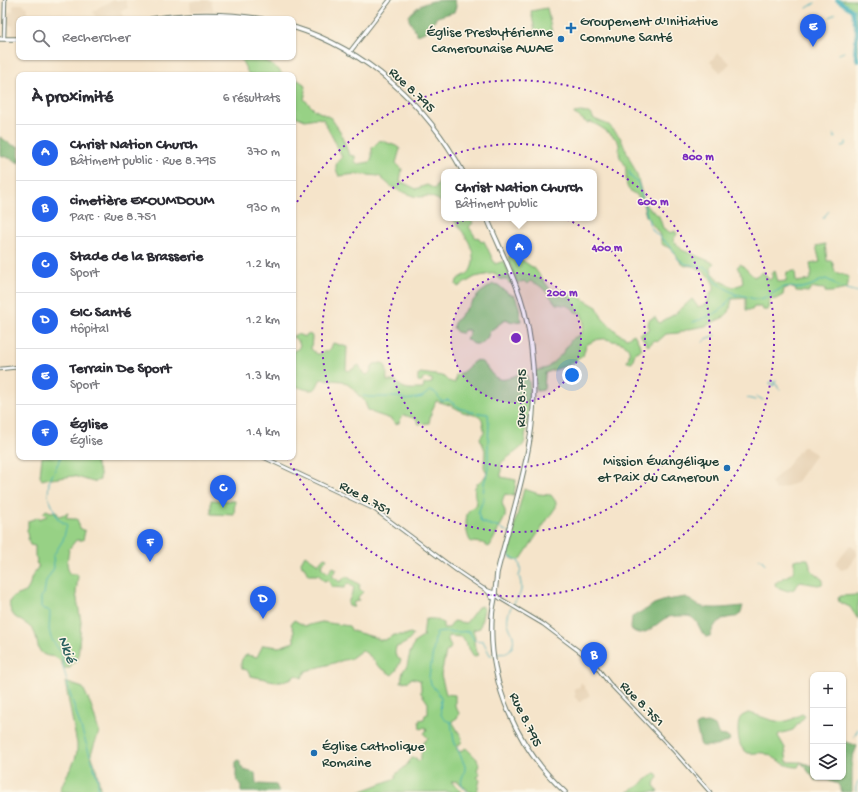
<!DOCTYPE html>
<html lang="fr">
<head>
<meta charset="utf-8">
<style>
	:root { --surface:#fff; --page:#f2f2f3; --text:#2b2b33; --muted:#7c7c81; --line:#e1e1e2; --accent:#2563eb }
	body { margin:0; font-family:"Gochi Hand",sans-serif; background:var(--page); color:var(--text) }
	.controls { position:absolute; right:12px; bottom:12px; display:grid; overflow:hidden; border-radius:8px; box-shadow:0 1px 3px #0004 }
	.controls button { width:36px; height:36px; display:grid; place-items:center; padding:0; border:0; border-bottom:1px solid var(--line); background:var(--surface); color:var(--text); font:20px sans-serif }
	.you { position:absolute; left:572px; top:375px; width:14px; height:14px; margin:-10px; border:3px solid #fff; border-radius:50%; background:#1a73e8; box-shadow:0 0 0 6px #1a73e833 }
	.badge { display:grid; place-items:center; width:26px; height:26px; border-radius:50%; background:var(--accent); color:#fff; font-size:13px; font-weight:700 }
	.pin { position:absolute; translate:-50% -33px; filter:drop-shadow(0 1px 2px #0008) }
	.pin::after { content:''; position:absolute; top:21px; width:14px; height:12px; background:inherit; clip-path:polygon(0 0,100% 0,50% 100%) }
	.popup { position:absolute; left:441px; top:169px; width:156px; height:52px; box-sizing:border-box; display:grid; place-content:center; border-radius:8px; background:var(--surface); filter:drop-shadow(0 1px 3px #0005); font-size:13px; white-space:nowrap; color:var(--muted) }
	.popup b { font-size:15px; color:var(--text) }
	.popup::after { content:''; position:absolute; left:50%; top:100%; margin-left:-8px; border:8px solid transparent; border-top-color:var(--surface) }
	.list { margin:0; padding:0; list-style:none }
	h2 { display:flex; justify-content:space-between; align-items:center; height:52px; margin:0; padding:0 16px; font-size:17px }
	h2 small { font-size:13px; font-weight:400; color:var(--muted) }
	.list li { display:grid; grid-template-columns:26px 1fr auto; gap:12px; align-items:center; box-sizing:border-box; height:56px; padding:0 16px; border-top:1px solid var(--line) }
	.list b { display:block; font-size:15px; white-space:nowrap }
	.list p { margin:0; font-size:13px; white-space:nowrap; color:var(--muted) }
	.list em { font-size:13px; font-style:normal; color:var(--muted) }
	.icon { flex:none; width:22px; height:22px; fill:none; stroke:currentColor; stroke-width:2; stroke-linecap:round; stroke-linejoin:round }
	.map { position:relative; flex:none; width:858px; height:792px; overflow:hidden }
	.search { position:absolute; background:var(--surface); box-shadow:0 1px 3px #0004; left:16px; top:16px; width:280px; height:44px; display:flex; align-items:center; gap:10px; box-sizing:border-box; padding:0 14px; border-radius:8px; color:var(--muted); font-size:15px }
	.panel { position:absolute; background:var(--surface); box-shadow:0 1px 3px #0004; left:16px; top:72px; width:280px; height:388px; border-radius:8px }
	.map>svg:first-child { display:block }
	.built { fill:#e8d4b7 }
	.green { fill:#97d185; stroke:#5b875c }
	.forest { fill:#79b372; stroke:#4c7853 }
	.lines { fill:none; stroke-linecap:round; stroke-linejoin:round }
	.stream { stroke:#3cacb8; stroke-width:1 }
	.river { stroke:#3cacb8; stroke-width:4 }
	.secondary-casing { stroke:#6a7768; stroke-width:4.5 }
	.primary-casing { stroke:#6a7768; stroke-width:5 }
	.highway-casing { stroke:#6a7768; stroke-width:5.5 }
	.secondary { stroke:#fff; stroke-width:2.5 }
	.primary { stroke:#fff; stroke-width:3 }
	.highway { stroke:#fff; stroke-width:3.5 }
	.ring { fill:none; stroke:#7b2cbf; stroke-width:2; stroke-dasharray:2 4 }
	.poi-dot { fill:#1f6fb2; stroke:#fcf5e5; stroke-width:1.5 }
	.labels { text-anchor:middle; stroke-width:3; stroke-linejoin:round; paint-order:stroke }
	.poi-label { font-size:14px; fill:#1f3d34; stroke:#fcf5e5; text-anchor:start }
	.street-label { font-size:14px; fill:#1f3d34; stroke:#fcf5e5 }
	.water-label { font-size:15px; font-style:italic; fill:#285e5c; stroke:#fcf5e5 }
	.centre { fill:#7b2cbf; stroke:#fcf5e5; stroke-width:2 }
	.ring-label { font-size:12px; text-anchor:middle; font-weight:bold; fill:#7b2cbf; stroke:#fcf5e5; stroke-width:3; stroke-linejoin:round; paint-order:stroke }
</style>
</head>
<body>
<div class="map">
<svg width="858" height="792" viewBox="0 0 858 792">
	<rect width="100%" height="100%" fill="#fcf5e5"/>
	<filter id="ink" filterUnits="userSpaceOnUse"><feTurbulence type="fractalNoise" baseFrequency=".025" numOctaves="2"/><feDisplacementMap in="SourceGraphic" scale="8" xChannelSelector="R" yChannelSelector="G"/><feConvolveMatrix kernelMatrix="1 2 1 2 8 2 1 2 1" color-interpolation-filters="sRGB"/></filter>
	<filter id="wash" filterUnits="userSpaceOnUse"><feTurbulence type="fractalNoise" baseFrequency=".012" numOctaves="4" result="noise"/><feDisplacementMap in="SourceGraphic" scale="16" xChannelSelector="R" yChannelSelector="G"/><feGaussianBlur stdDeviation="0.9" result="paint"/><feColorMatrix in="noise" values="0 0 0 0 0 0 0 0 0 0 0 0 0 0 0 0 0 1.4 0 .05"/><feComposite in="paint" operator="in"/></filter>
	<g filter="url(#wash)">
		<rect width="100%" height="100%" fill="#f5e4ca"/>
		<!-- built -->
		<g class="built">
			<path d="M114,0h11l1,2 2,6 -8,3 4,7 -26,1 -5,-6 1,-2 7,-5z"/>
			<path d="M196,0h15l3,11 -23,1 -1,-10z"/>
			<path d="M18,4h4l5,3v9l2,3h-10v17l-2,1 -4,-2v-9l-7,-2v-10l2,-2h5v-6z"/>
			<path d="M718,53l12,10 -9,10 -11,-11z"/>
			<path d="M524,281l9,1 8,4 5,4 10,14 13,3 13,6 2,8 -1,9 -4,5 -7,4 -10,15 -14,13 -13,4 -12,-62 -9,-25z"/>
			<path d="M803,446l13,8 -20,29 -20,7 -5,-7 16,-17z"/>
			<path d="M850,545l6,5 1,5 -9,13 -7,2 -6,-6z"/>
			<path d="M581,682l9,13 -9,7h-2l-5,-6 2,-2 -3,-4 4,-3 2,1z"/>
		</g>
		<!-- green -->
		<g class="green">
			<path d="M837,0h21v61l-3,-9 2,-21 -5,-21c-5,-3 -9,-7 -15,-10z"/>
			<path d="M547,8l5,25 -16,3 -5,-25z"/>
			<path d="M240,57h19l19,12 5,6h-34z"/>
			<path d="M293,80h5l6,4 2,7 -2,8 11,11 16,8 9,13 9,24 6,1v6l3,2 12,-2 2,-5v-9l8,-8 16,6 4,3 -4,14 6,6 -2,12 16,8 11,-4 8,4 3,-5 4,-1 2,3v18l-7,-5 -9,-3 -8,1 -7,-1 -12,-5 -8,-3 -14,-12 -23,-2 -17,2c-4,-8 -5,-12 3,-19 -5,-13 -13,-25 -19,-38l-7,-1 -11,2 -12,-5z"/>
			<path d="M581,112l7,1 3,1 3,5 15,6 11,12 17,38 5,20 4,11 13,10 4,12 8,5 4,-2 2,3 -4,6 9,10 32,13 -3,4 1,5 7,8 14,7 10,-3 -1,-9 -5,-8 4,-3 13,13 9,-5 6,8 3,-2v-5l3,-2 3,11 8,-1 1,-9 8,-1 1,11 13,-2 3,-6 -2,-10 10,-2 -4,-16 9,-2 2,17h5l3,11 14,5 -2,12c-7,1 -15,4 -22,3v-3l-14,-1 -2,4 -13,-1 -1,-2 -6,-2 -5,2 -1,6 -7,4 -7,1 -1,10h-5l-2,-3h-7l-2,3h-6v-12l-14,1 -3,13 -5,5 -19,9 -16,3 -11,4 -12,1 -9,8 -2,-2 -7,6 -8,-12 10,-5 -2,-4 1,-5 6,-3 4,6 16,-9 17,-15 6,8 9,-3 4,-12 3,-2c2,-12 -18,-27 -29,-24l-4,-3 -9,-14 -9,-4 -2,-3v-4l-3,-6 -12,-16 -3,-12 -7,-10c-14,-3 -8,-19 -11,-29 -1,-3 -4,-5 -5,-8 -2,-5 1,-12 -3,-17 -7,-7 -17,-14 -26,-18l-4,1 -9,-7 -4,-2v-1z"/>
			<path d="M452,218h18l3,5 -4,4 7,11 2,-1 3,5 3,-1 11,23 9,-3 9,22h-4l-3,-3 -7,-1 -4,-6 -20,4 -17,10 -2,-2 1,-5c4,-4 12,-5 14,-11 8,-19 -8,-37 -19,-51z"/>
			<path d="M513,254l22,15 14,19 7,4 21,4 20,11 5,11 17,16 8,4 7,-4 8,15 -7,4 -3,9h-5c6,-14 0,-19 -14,-21 -3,-1 -9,-3 -12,-2 -5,0 -11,4 -15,6l-3,11 -15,9 -23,8 -1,16 -1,1 -7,1 -1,-20 12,-3 15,-14 10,-15 8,-4 3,-5 1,-9 -3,-8 -6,-1c-3,-7 -12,-7 -19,-8 -8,-10 -13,-19 -26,-23l-3,3 -3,-3 -7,2 -9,-26z"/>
			<path d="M493,284l5,1 11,9 6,2 4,11 2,14 -9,1 -6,-3 -16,12 -3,7 -6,6h-7l-8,-5 3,-3v-6h-5l-2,3c-6,0 -10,-4 -8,-10l26,-30z"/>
			<path d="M297,334l8,3 2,-3 4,1 1,2 -1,12 6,5h3l2,-2 6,-1 3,-3 2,-5 14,4 -1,22 1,2 4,-1 8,-5 4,8 4,2 3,-3 4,-8 8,-1c7,4 4,11 5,18h9c7,10 15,8 27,8l1,-5 8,-1v-4l-9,-1 -1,4 -4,-1v-6l2,-2 23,3 5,5 7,2 1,-8c10,-2 13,-12 21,-15 10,2 12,16 22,19 11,3 17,-9 28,-3 7,16 1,37 -1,53 -1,5 0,12 -3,16 -4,6 -16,12 -22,18v14l15,3 -2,16 -9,-2c-7,13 2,12 0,23l-15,29 -2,1 -5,-4 -12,-1c-5,-6 -7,-25 -2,-32 2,-2 5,-3 8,-6 -2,-7 -5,-16 1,-21 4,-4 7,-5 9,-10l-3,-6 1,-17 -5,-12 4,-6v-3l-2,-9 -4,-4 -15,-4 -13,-7 -14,-4 -5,12 -2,10 -10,1 -3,-5 -12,-4 -3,3 -2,5 -4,1 -4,-5 -18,-6 -5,-3 -4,-10 -6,-5 -4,-6 -11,-8 -22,-2c-2,2 -3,6 -5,9 -5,5 -17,-1 -23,-3v-34l5,-2 2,-4 -2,-4 -5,-4v-1z"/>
			<path d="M42,457h51l7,16v7l-7,2 -19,-6 -23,3 -2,-1 -7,2 -2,-4z"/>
			<path d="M524,489l15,5 12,1 5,7v5c-12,17 -23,34 -35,52 -5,2 -10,0 -13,-5v-4z"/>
			<path d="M211,500l24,1 -1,14 -23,-1z"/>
			<path d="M46,510l5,2 5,-1 3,5 9,-3 -2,4 4,2h7l3,9 5,3 -2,9h-7l-7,9 -2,14 2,11h8l1,2 -2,17 5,29 -3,37 -6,5 -2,4h-6c-7,-18 -17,-7 -24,-17 -4,-6 -2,-16 -8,-22 -5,-6 -12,-8 -18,-13 -1,-1 -3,-5 -4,-8 -3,-15 12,-11 17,-18 3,-3 3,-7 4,-11 2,-5 5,-9 8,-13l-3,-3 1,-3 -2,-4v-10l-5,-1c-2,-5 -3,-11 -3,-16l1,-1v-7l11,-4v2l8,-3 -1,-2 -3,-1z"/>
			<path d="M305,555l13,9 6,-7 3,1 -6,9 7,6 5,-6 4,2 -5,7 8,6 6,-6 14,9 -1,3 4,4 -5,5 1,3 -6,3 1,4h-2l-3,-1 -1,-3 6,-15 -6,-5 -4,5 -12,-1 -4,-7 -4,1 -5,-6h-11l-4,-9h-2l-1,-4z"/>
			<path d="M798,559h10l4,12 11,9 -1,4 -4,1 -18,-3 -6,7 -6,2 -12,-4 -1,-4 19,-11v-12z"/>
			<path d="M858,595v24l-8,-12 -11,-5 -1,-4 3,-2z"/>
			<path d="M482,606l2,3 -4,19 -7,2 2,7 -1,6 4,12 -3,1 -2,-1 -11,-18 -14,-1v4l3,6 -1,3 -4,3 -5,23 5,19 9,1v11l4,7 -2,5 -5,3 10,17 -1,5 -5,4 3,5 7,-4 11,11 2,6 -2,5 3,4 -3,3 3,3 -3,12h-7l-13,-11 -6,1 9,8v2h-101l37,-14 -1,-3 10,-8 7,-9h4l2,3 3,-1c-1,-6 2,-8 1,-16l6,-6 -4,-4 3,-5 -3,-2 -2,2 -2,-1 -1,-8 5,-1 1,-4 3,-1v-11l-7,-10v-7l-1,-6 -9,-2 -2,3 -8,1 2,-11 4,-5 3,-13 5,-11 8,-5 2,-17c5,-3 13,0 18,3v5h6l5,-7 12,2 12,-16z"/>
			<path d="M294,620l11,6 17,-4 27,4 3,5 25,7 3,2h5l9,-5h11l5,-2 3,1c-2,7 -10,11 -17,13 -2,7 -1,10 5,13l-5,11 -4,4 -14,-9 -7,-9 -9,-7 -12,9 -6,1 -38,11 -4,7 -6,-3 -6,4 -11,3 -28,-6 -4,-6 -5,-1c-2,-5 -1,-12 5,-14l10,2 6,-12 16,2 15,-5v-11l-3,-7z"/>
			<path d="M65,682l18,6 8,17 8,27 -8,22 5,14 5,24h-40l-1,-2c2,-3 2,-6 4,-9 6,-14 14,-20 13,-37z"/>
			<path d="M748,713c13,2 26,11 39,8 5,-1 10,-5 15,-7l3,2 -12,14 -14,4 -1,2 7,12 2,14h14l-3,5c-16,0 -21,-10 -34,-14 -5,-1 -11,1 -16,0 -3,-2 -7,-5 -8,-9 -2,-6 -3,-20 0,-26 2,-3 5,-3 8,-5z"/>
			<path d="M655,773l2,1 1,4 -3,3 -1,4 4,7h-31l10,-5z"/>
		</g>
		<!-- forest -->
		<g class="forest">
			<path d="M455,0l1,6 -2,6 -17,5 -10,14 -9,4 -1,-1 -8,-14v-4c13,-16 25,-16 46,-16z"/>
			<path d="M0,137l12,8 7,2v16l-7,-4 -12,-4z"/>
			<path d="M686,597c4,3 9,7 14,9 10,4 32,1 43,0 -1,3 -2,7 -4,9 -2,2 -3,2 -6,2 -14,2 -18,5 -23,19l-4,1c-7,-6 -7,-16 -15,-20 -3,-1 -6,-1 -9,-1 -6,0 -11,0 -16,2 -10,5 -23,23 -35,11l1,-12 15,-8 7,-5 12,-4z"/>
			<path d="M707,723l8,3 4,9 7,1 4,3 -1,2 -13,5h-15l-5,-20 3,-2z"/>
			<path d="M843,741l14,5 -5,13v33h-10l-4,-8 -11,-4h-12l-14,-18 12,4v11h30z"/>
			<path d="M238,760l2,1v4l4,5 11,3 1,10 2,1 18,1 3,7h-38v-5l-5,-10v-15z"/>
		</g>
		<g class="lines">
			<!-- stream -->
			<g class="stream">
				<path d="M807,8l8,-5"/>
				<path d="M854,10l4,-2"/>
				<path d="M855,13l3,-1"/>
				<path d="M830,17l5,-3"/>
				<path d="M839,54l5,-2"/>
				<path d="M834,134l1,4"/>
				<path d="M842,146l4,-1v-3"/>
				<path d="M629,171l2,6 7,6 12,43 5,7 16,14 7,12 8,5 15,2 6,3 4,3 4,10 22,13"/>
				<path d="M823,218l6,-7"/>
				<path d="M693,322c9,-3 18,-6 26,-11 7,-4 9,-13 17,-16 6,-2 14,5 24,4 9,-2 14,-7 22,-11 6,-3 12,1 18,0 10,0 17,-7 26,-9l8,4 4,4 20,5"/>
				<path d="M703,342l3,-3 10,-4"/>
				<path d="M770,383l3,3 1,-2 3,1 1,3 2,1"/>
				<path d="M770,383l2,-2 3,2 1,-2"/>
				<path d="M363,396l7,1h29l7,3 16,-3 8,-6c8,1 7,5 11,10l7,-1 12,8 11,4 17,2 1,11 -1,19v26l-4,13 -1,17 -5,13 3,9 19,6 6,3"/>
				<path d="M756,396l7,4"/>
				<path d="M747,398l8,2"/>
				<path d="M61,457l-12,25 -1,14 10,23 9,6 -4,15 -10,16 1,12 -8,13 -2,13 -3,3v11l7,2 2,2 -1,18 2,8 11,16 1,12 7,28 28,86v12"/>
				<path d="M759,559h2l4,5"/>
				<path d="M495,654c7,-1 12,1 16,-5 8,-14 -6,-21 -3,-33 3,-18 19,-17 11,-40 3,-6 1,-11 -1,-16l-8,-3 -2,-5 3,-19 -2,-1"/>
				<path d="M854,737l4,-8"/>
				<path d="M467,792c-12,-12 -1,-15 -2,-26l-11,-25 -3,-19c-14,-3 -10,-14 -10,-25l-10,-13 -2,-7 7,-44c12,-2 22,0 33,-2l5,9 9,1 7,14h2"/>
				<path d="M856,792v-5l2,-6"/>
			</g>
			<!-- river -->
			<path class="river" d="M837,0c6,3 10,7 15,10l5,21 -2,21 3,9"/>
		</g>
	</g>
	<g filter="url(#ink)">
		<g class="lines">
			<!-- secondary casing -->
			<g class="secondary-casing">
				<g id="secondary">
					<path d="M4,39l1,-39"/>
					<path d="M0,369l19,-2"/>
					<path d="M263,457l111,52 82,61 28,19 8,3"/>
					<path d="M485,589l6,6"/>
					<path d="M496,595l5,4 42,25 49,37 17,22 65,68 36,41"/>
				</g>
			</g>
			<!-- primary casing -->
			<g class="primary-casing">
				<path id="primary" d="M349,53l41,-53"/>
			</g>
			<!-- highway casing -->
			<g class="highway-casing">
				<g id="highway">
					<path d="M151,19c37,-6 74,-6 111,0"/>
					<path d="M293,27c74,23 134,78 170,145"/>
					<path d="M0,39h19"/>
					<path d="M487,218c11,26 24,52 33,78 14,41 17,99 10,142 -7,46 -22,90 -33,135l-2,20"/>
					<circle cx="493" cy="595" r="2.5"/>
					<path d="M495,597c-1,7 -3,14 -3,21 -4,65 25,130 73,174"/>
				</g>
			</g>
			<!-- secondary -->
			<use href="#secondary" class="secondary"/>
			<!-- primary -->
			<use href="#primary" class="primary"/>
			<!-- highway -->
			<use href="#highway" class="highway"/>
		</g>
	</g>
	<!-- distance rings -->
	<circle cx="516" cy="338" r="65" fill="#7b2cbf" fill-opacity=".12"/>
	<g class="ring">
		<circle cx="516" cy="338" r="65"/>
		<circle cx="516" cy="338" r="129"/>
		<circle cx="516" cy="338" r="194"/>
		<path d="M294 207A258 258 0 1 1 287 457"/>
	</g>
	<!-- markers -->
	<g class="poi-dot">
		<path d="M569 22h4v4h4v4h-4v4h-4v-4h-4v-4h4z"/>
		<circle cx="561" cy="39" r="4"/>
		<circle cx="727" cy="468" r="4"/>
		<circle cx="314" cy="753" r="4"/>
	</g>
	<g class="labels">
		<!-- poi labels -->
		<g class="poi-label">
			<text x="580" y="25">Groupement d'Initiative<tspan x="580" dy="16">Commune Santé</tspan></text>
			<text x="553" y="36" text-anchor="end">Église Presbytérienne<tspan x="553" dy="16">Camerounaise AWAE</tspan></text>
			<text x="719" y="465" text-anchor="end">Mission Évangélique<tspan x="719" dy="16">et Paix du Cameroun</tspan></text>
			<text x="322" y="750">Église Catholique<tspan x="322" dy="16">Romaine</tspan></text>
		</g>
		<!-- street labels -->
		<g class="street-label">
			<text transform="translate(413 89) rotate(44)" y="5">Rue 8.795</text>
			<text transform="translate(520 398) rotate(-89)" y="5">Rue 8.795</text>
			<text transform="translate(366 497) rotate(29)" y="5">Rue 8.751</text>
			<text transform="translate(643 703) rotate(46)" y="5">Rue 8.751</text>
			<text transform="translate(527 719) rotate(64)" y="5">Rue 8.795</text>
		</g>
		<!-- water labels -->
		<g class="water-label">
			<text transform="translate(68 649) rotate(69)" y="5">Nkié</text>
		</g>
	</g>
	<circle cx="516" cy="338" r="6" class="centre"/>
	<g class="ring-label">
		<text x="698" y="160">800 m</text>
		<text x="653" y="205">600 m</text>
		<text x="607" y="251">400 m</text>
		<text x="562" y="296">200 m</text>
	</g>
</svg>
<div class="controls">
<button>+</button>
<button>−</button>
<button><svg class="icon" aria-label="layers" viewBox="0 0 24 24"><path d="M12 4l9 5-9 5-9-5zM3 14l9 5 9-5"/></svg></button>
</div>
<div class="you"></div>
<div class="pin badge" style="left:519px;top:267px">A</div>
<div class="popup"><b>Christ Nation Church</b>Bâtiment public</div>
<div class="pin badge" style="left:594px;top:675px">B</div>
<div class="pin badge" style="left:223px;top:508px">C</div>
<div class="pin badge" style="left:263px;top:619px">D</div>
<div class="pin badge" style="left:813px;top:47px">E</div>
<div class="pin badge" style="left:150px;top:562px">F</div>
<div class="search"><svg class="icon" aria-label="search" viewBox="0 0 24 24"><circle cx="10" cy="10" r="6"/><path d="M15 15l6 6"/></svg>Rechercher</div>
<section class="panel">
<h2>À proximité<small>6 résultats</small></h2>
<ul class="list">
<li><span class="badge">A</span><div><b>Christ Nation Church</b><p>Bâtiment public · Rue 8.795</p></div><em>370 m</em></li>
<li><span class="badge">B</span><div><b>cimetière EKOUMDOUM</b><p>Parc · Rue 8.751</p></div><em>930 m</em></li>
<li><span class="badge">C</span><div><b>Stade de la Brasserie</b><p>Sport</p></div><em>1.2 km</em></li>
<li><span class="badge">D</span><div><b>GIC Santé</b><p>Hôpital</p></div><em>1.2 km</em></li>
<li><span class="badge">E</span><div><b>Terrain De Sport</b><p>Sport</p></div><em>1.3 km</em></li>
<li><span class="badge">F</span><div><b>Église</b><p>Église</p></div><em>1.4 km</em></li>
</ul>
</section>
</div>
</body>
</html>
